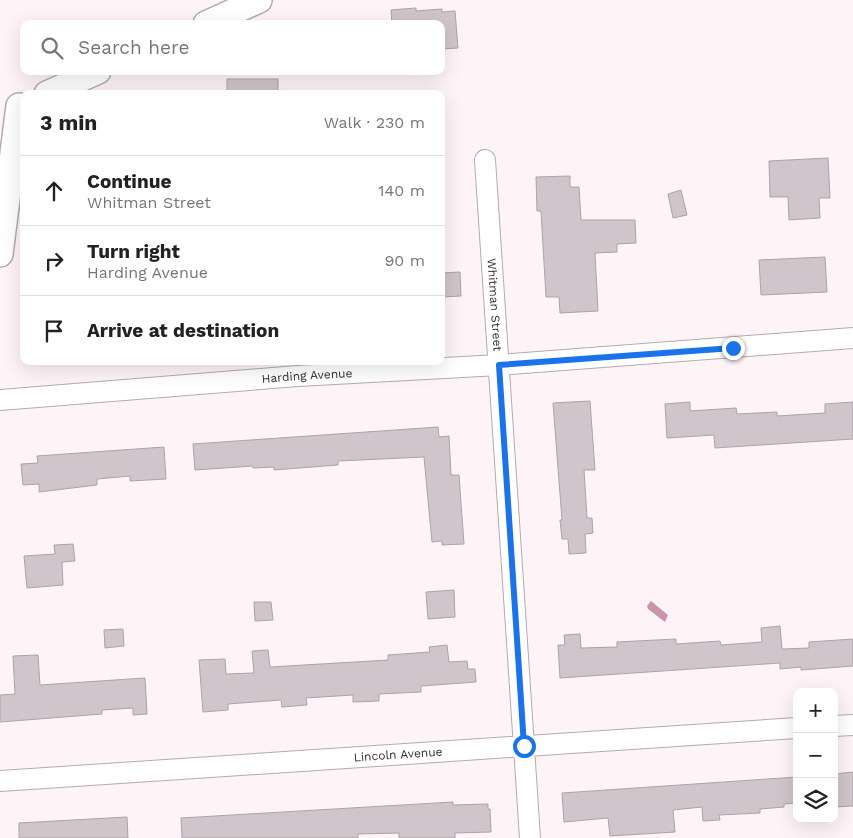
<!DOCTYPE html>
<html lang="en">
<head>
<meta charset="utf-8">
<style>
	:root { --surface:#fff; --page:#f2f2f2; --text:#222; --muted:#767676; --line:#e0e0e0 }
	body { margin:0; font-family:"Work Sans",sans-serif; background:var(--page); color:var(--text) }
	.controls { position:absolute; right:15px; bottom:15px; display:grid; overflow:hidden; border-radius:10px; box-shadow:0 5px 20px #0002 }
	.controls button { width:45px; height:45px; display:grid; place-items:center; padding:0; border:0; border-bottom:1px solid var(--line); background:var(--surface); color:var(--text); font:25px sans-serif }
	.stop { position:absolute; width:15px; height:15px; margin:-11px; border:4px solid #1a73e8; border-radius:50%; background:#fff }
	.stop.end { background:#1a73e8; border-color:#fff; box-shadow:0 1px 5px #0008 }
	.list { margin:0; padding:0; list-style:none }
	h2 { display:flex; justify-content:space-between; align-items:center; height:65px; margin:0; padding:0 20px; font-size:21px }
	h2 small { font-size:16px; font-weight:400; color:var(--muted) }
	.list li { display:grid; grid-template-columns:32px 1fr auto; gap:15px; align-items:center; box-sizing:border-box; height:70px; padding:0 20px; border-top:1px solid var(--line) }
	.list b { display:block; font-size:19px; white-space:nowrap }
	.list p { margin:0; font-size:16px; white-space:nowrap; color:var(--muted) }
	.list em { font-size:16px; font-style:normal; color:var(--muted) }
	.icon { flex:none; width:28px; height:28px; fill:none; stroke:currentColor; stroke-width:2; stroke-linecap:round; stroke-linejoin:round }
	.map { position:relative; flex:none; width:853px; height:838px; overflow:hidden }
	.search { position:absolute; background:var(--surface); box-shadow:0 5px 20px #0002; left:20px; top:20px; width:425px; height:55px; display:flex; align-items:center; gap:12px; box-sizing:border-box; padding:0 18px; border-radius:10px; color:var(--muted); font-size:19px }
	.panel { position:absolute; background:var(--surface); box-shadow:0 5px 20px #0002; left:20px; top:90px; width:425px; height:275px; border-radius:10px }
	.map>svg:first-child { display:block }
	.water { fill:#c995ac }
	.building { fill:#d0c5ca; stroke:#ada3a7 }
	.lines { fill:none; stroke-linecap:round; stroke-linejoin:round }
	.minor-casing { stroke:#b5aaaf; stroke-width:22 }
	.tertiary-casing { stroke:#b5aaaf; stroke-width:28 }
	.minor { stroke:#fff; stroke-width:20 }
	.tertiary { stroke:#fff; stroke-width:25 }
	.route { stroke:#1a73e8; stroke-width:6 }
	.labels { text-anchor:middle; stroke-width:4; stroke-linejoin:round; paint-order:stroke }
	.street-label { font-size:12px; fill:#322e30; stroke:#fef3f7 }
</style>
</head>
<body>
<div class="map">
<svg width="853" height="838" viewBox="0 0 853 838">
	<rect width="100%" height="100%" fill="#fef3f7"/>
	<!-- water -->
	<path class="water" d="M651,601l17,14 -3,7 -17,-13 -1,-3z"/>
	<!-- building -->
	<g class="building">
		<path d="M416,8v3l26,-2v3l13,-1 3,37 -17,1v-25h-49l-1,-14z"/>
		<rect x="227" y="79" width="51" height="15"/>
		<path d="M828,158l2,40h-11l1,20 -31,2 -1,-23h-18l-1,-36z"/>
		<path d="M570,176v11h9l2,33h54l1,23 -19,1v8l-22,1 3,58 -38,2 -1,-16h-13l-5,-86h-4l-1,-34z"/>
		<path d="M681,190l6,25 -14,3 -5,-24z"/>
		<path d="M825,257l2,35 -66,3 -2,-35z"/>
		<path d="M460,272l1,24 -20,1v-24z"/>
		<path d="M590,401l5,69h-11l3,48h5l1,15 -8,1 1,19 -17,1 -1,-15h-6l-2,-19h2l-9,-117z"/>
		<path d="M690,402v9l46,-3 1,6 40,-2v4l48,-3v-9l28,-2v37l-138,9 -1,-13 -47,3 -2,-34z"/>
		<path d="M438,427l1,10 10,-1 2,39h8l5,69 -22,1v-4l-10,1 -8,-85 -86,4v4l-64,5v-3l-21,1v-2l-58,4 -2,-26z"/>
		<path d="M164,447l2,32 -36,2v-5l-33,3v6l-58,7v-8l-16,1 -2,-21 17,-1 -1,-7z"/>
		<path d="M73,544l2,17 -13,1 1,23 -36,3 -3,-32 31,-2 -1,-9z"/>
		<path d="M454,590l1,27 -27,2 -2,-27z"/>
		<path d="M254,602h17l2,18 -18,1z"/>
		<path d="M780,626l2,23 27,-1v-6l44,-3v27l-52,4v-3l-21,2v-6l-220,15 -2,-33h7l-1,-10 16,-1 1,14 36,-1v-5l59,-3v5l44,-3 1,4 41,-3 -1,-14z"/>
		<path d="M123,629l1,17 -19,2 -1,-18z"/>
		<path d="M447,645l2,17 18,-1 1,8h7l1,13 -55,4v6l-42,2v7l-26,1v-7l-47,3 1,7 -25,2 -1,-7 -53,4v6l-25,2 -4,-52 26,-1 1,15 28,-1 -2,-22 16,-1 2,17 118,-7v-5l42,-3 -1,-5z"/>
		<path d="M38,655l2,30 105,-7 2,36 -14,1v-7l-31,2v4l-102,8v-27l15,-1 -2,-38z"/>
		<path d="M853,772v34l-19,1v-33z"/>
		<path d="M797,777v26l-13,1v3l-24,2v4l-41,2 1,5 -17,1 -1,-14 -29,3 2,22 -65,4 -2,-18 -44,4 -2,-29z"/>
		<path d="M453,802v3l35,-1v5h2l1,23 -36,1v5h-56v-5l-41,1v4h-176l-1,-20z"/>
		<path d="M127,817l1,21h-109v-15z"/>
	</g>
	<g class="lines">
		<!-- minor casing -->
		<g class="minor-casing">
			<g id="minor">
				<path id="s1" d="M485,160l45,678"/>
				<path id="s2" d="M0,400l298,-24 201,-11 354,-27"/>
				<path d="M834,726l19,-1"/>
				<path id="s3" d="M0,781l797,-53"/>
			</g>
		</g>
		<!-- tertiary casing -->
		<g class="tertiary-casing">
			<g id="tertiary">
				<path d="M206,24l53,-24"/>
				<path d="M47,94l51,-23"/>
				<path d="M0,254l19,-148"/>
			</g>
		</g>
		<!-- minor -->
		<use href="#minor" class="minor"/>
		<!-- tertiary -->
		<use href="#tertiary" class="tertiary"/>
	</g>
	<g class="lines">
		<!-- route -->
		<path class="route" d="M524,746l-25,-381 234,-17"/>
	</g>
	<g class="labels">
		<!-- street labels -->
		<g class="street-label">
			<text dy="4" stroke="none"><textPath href="#s1" startOffset="145">Whitman Street</textPath></text>
			<text dy="4" stroke="none"><textPath href="#s2" startOffset="308">Harding Avenue</textPath></text>
			<text dy="4" stroke="none"><textPath href="#s3" startOffset="399">Lincoln Avenue</textPath></text>
		</g>
	</g>
</svg>
<div class="controls">
<button>+</button>
<button>−</button>
<button><svg class="icon" aria-label="layers" viewBox="0 0 24 24"><path d="M12 4l9 5-9 5-9-5zM3 14l9 5 9-5"/></svg></button>
</div>
<div class="stop" style="left:524px;top:746px"></div>
<div class="stop end" style="left:733px;top:348px"></div>
<div class="search"><svg class="icon" aria-label="search" viewBox="0 0 24 24"><circle cx="10" cy="10" r="6"/><path d="M15 15l6 6"/></svg>Search here</div>
<section class="panel">
<h2>3 min<small>Walk · 230 m</small></h2>
<ul class="list">
<li><svg class="icon" aria-label="ahead" viewBox="0 0 24 24"><path d="M12 20V5M6 11l6-6 6 6"/></svg><div><b>Continue</b><p>Whitman Street</p></div><em>140 m</em></li>
<li><svg class="icon" aria-label="right" viewBox="0 0 24 24"><path d="M7 20v-9h11M14 6l5 5-5 5"/></svg><div><b>Turn right</b><p>Harding Avenue</p></div><em>90 m</em></li>
<li><svg class="icon" aria-label="arrive" viewBox="0 0 24 24"><path d="M6 21V4h12l-3 4 3 4H6"/></svg><div><b>Arrive at destination</b></div></li>
</ul>
</section>
</div>
</body>
</html>
